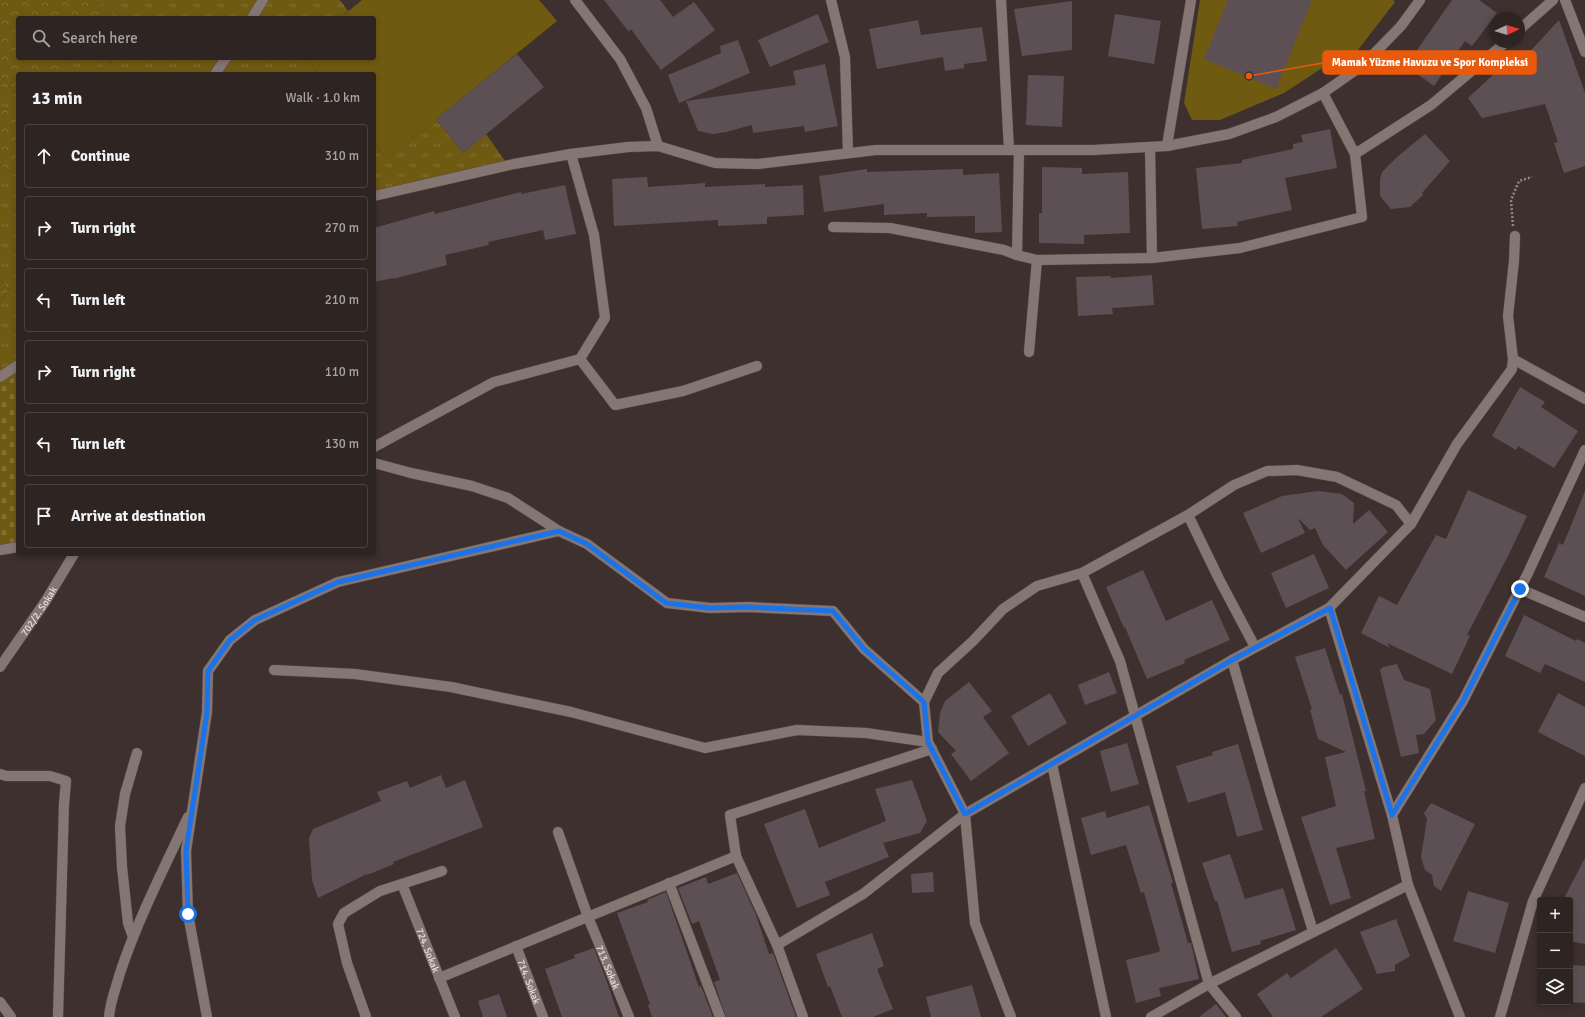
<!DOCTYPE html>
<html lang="en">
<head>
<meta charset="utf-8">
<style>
	:root { --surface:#2e2422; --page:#362c2a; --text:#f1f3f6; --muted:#a7a4a5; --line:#494140 }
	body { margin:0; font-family:Signika,sans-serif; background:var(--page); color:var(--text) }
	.controls { position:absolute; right:12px; bottom:12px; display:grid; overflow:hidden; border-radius:4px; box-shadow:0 2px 6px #0003 }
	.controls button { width:36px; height:36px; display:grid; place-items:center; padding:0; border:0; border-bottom:1px solid var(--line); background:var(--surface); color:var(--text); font:20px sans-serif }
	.compass { position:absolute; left:1489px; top:12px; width:36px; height:36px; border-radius:50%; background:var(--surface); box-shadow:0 2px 6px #0003; rotate:86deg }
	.stop { position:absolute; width:12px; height:12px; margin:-9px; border:3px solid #1a73e8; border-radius:50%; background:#fff }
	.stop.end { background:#1a73e8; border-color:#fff; box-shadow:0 1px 4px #0008 }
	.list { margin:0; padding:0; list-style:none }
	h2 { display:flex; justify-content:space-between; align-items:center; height:52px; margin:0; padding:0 16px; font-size:17px }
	h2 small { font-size:13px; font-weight:400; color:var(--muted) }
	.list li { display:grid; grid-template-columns:26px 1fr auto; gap:12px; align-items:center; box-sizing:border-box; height:64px; margin:0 8px 8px; padding:0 8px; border:1px solid var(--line); border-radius:4px }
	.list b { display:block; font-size:15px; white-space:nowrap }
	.list em { font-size:13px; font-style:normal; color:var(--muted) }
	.icon { flex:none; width:22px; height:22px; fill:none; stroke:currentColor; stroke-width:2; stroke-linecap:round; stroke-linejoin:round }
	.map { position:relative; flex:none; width:1585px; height:1017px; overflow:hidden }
	.search { position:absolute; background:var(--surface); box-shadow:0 2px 6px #0003; left:16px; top:16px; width:360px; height:44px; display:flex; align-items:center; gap:10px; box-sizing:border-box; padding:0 14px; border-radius:4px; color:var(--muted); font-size:15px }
	.panel { position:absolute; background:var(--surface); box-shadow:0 2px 6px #0003; left:16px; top:72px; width:360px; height:484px; border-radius:4px }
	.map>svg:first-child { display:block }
	.grass { fill:url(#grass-tufts) }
	.forest { fill:url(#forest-crowns) }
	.cemetery { fill:url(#cemetery-stones) }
	.pitch { fill:#6f5a12 }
	.building { fill:#5d5054 }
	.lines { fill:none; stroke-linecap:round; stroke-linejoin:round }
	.street-casing { stroke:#564c4a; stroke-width:11 }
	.secondary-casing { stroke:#564c4a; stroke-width:11 }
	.path { stroke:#928886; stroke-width:2.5; stroke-dasharray:2 2; stroke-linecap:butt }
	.street { stroke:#857674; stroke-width:10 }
	.secondary { stroke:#857674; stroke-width:10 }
	.route { stroke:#1a73e8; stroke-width:5 }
	.labels { text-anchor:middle; stroke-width:3.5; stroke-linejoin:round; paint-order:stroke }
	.street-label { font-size:10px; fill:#e7dfde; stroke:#3d302e }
	.leader { fill:none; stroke:#e8590c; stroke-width:1.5 }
	.callout-dot { fill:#e8590c; stroke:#3d302e; stroke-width:1.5 }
	.callout { fill:#e8590c; stroke:#e8590c; stroke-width:1.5 }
	.callout-label { font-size:11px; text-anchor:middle; font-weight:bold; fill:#fff }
</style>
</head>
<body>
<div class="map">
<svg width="1585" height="1017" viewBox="0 0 1585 1017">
	<defs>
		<pattern id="grass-tufts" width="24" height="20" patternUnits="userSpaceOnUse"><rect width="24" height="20" fill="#6f5a12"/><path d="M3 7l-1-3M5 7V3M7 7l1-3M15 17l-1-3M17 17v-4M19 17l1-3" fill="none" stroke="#847134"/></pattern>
		<pattern id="forest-crowns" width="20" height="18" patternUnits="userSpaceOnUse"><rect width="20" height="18" fill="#6f5a12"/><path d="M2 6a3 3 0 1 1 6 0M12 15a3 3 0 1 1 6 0" fill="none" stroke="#847134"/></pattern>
		<pattern id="cemetery-stones" width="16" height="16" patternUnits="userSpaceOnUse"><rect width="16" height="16" fill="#6f5a12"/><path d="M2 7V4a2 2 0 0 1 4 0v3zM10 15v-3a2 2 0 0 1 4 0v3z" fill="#847134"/></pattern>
	</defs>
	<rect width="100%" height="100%" fill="#3d302e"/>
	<!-- grass -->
	<g class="grass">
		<path d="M94,0h246l8,11 -8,7h-225l-8,-10z"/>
		<path d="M66,58h34l2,8 9,-3v-5h195l13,16h-234c-9,-3 -15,-6 -19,-16z"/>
		<path d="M0,76l18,20 -1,12 -14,1 -3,2z"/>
		<path d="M436,119l27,34 23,-19 22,31 -134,31v-54l13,17z"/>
		<path d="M0,164l10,8 8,2v191l-18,12v-76l9,-11 -9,-11z"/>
	</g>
	<!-- forest -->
	<g class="forest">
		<path d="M0,0h94l13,8 8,10h-97v40h48c4,10 10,13 19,16h-67v22l-18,-20z"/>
		<path d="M100,58h11l-1,9 -5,1 -3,-2z"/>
		<path d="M18,107v67l-8,-2 -10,-8v-53l3,-2z"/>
		<path d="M0,279l9,11 -9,11z"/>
	</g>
	<!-- cemetery -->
	<path class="cemetery" d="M18,365v182l-18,3v-173z"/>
	<!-- pitch -->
	<g class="pitch">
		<path d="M362,0h177l18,21 -170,138 -13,-17v-68h-55l-13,-16h68v-40h-34z"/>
		<path d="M1200,0h193l2,2 -44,57 -12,-2 -55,36 -64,27h-28l-8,-17z"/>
	</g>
	<!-- building -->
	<g class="building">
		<path d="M604,0h56l13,17 21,-15 21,28 -54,40 -30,-41 -2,3z"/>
		<path d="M1228,0h84l-36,89 -72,-30z"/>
		<path d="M1452,0h27l18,13 -25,33 -7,-5 -31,45 -28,-20z"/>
		<path d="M1072,1v49l-50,6 -8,-47z"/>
		<path d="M818,14l11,28 -59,25 -12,-27z"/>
		<path d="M1115,14l46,7 -7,43 -46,-8z"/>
		<path d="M918,20l3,15 61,-8 5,34 -23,3v4l-19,3 -2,-14 -66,12 -8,-40z"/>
		<path d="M1559,20l26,73v73l-21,7 -10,-30 4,-1 -13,-38 -63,14 -14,-20 41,-38 4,10z"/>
		<path d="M738,40l12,33 -71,30 -11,-28 53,-22 -1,-7z"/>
		<path d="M517,54l27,33 -81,66 -27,-34z"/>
		<path d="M825,64l13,62 -33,6 -1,-6 -51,7 -1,-8 -26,7 -13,2 -15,-3 -12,-30 110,-16 -3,-14z"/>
		<path d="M1028,75l36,1 -2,51 -36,-2z"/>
		<path d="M1330,129l7,39 -52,10 7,32 -55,12 1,4 -36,3 -6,-61 46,-5v-3l51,-11v-5l10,-2 -2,-7z"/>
		<path d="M1425,134l25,27 -28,32 1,2 -13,12 -19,2 -11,-13v-16l2,-8 15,-15z"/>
		<path d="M1042,167l40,1v6l46,-2 2,61 -46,2v9l-45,-1v-30h3z"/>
		<path d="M867,169v3l96,-3v6l36,-2 3,59 -27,1v-17l-48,1v-4l-43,2v-11l-60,8 -5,-36z"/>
		<path d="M647,177l1,10 57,-4v4l60,-3v3l38,-2 1,30 -37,2v7l-49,2v-6l-104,6 -2,-47z"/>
		<path d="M565,185l11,49 -31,6 -2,-10 -55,12 1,3 -44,10 2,10 -54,14v-1l-19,4v-54l60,-17 1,3 86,-22v2z"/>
		<path d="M1152,275l2,30 -42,3 1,6 -35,2 -2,-39 35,-1v2z"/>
		<path d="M1520,387l25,15 -4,5 37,24 -24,37 -36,-22 -2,4 -24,-14z"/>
		<path d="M1468,490l59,26 -17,36 -43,83 3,1 -18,38 -65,-31 3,5 -29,-15 18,-37 18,9 39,-70 10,4z"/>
		<path d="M1318,491l24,3 12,9 -1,21 16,-14 19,22 -42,38 -23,-25 -8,-17 -5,2 -12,-12 7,15 -44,20 -18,-40 39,-17z"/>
		<path d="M1585,491v105l-41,-19 15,-34 4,2z"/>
		<path d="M1314,554l15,34 -43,20 -15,-35z"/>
		<path d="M1143,570l23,51 46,-21 18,40 -46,20 1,3 -38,16 -22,-52 -1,1 -18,-41z"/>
		<path d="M1524,615l52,26 1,-2 8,4v39l-40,-18 -5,9 -35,-17z"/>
		<path d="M1325,648l15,47 2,-1 24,97h-2l11,48 -39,9 15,50 -21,7 -29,-88 35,-11 -11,-49 21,-5 -28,-13 -8,-29 2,-1 -17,-52z"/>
		<path d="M1397,664l7,16 26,9 6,31 -12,14 -8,1 3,18 -18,4 -21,-87 3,-3z"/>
		<path d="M1109,672l8,21 -32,12 -7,-20z"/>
		<path d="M969,682l23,29 -9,6 26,36 -38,28 -20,-27 5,-3 -18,-19 2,-19 5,-12z"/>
		<path d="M1050,693l17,30 -39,23 -17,-30z"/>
		<path d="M1558,693l27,14v49l-47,-24z"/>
		<path d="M1127,743l12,41 -28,8 -11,-41z"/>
		<path d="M1238,744l25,86 -26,7 -12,-45 -37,11 -12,-37 37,-11 -1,-3z"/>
		<path d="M441,775l5,13 19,-8 18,47 -90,35 1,2 -27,11v-1l-49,24 -6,-18 -3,-42 4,-9 68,-28 -4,-9 30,-11 3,7z"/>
		<path d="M912,780l15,41 -7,12 -37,10 6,14 -64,25 5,13 -33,13 -33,-84 41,-15 14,39 67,-27 -11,-32z"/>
		<path d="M1431,803l44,21 -34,67 -7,-5 -2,-11 -7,-5 -4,-13 6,-38 -3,-6z"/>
		<path d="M1149,805l24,78h-2l17,60h3l8,36 -40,9 2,8 -25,7 -10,-43 33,-8 1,-2 -16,-58 -3,1 -15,-48 -35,10 -10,-37 24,-7 2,7z"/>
		<path d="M1230,854l15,45 38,-11 13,42 -36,11 1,3 -29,8 -15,-51h-2l-13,-38z"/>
		<path d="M1585,858v86l-15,-3v-41h-7z"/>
		<path d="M933,872l1,20 -22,1 -1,-19z"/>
		<path d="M737,873l19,42 13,39 4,-1 23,64h-70l-12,-35 6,-2 -21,-59 -7,3 -14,-36 28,-11 2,7z"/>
		<path d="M1468,891l41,12 -14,50 -42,-12z"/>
		<path d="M666,892l33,95 2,-1 12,31h-61l-4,-12 2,-1 -33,-91 31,-11 -1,-2z"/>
		<path d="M1396,919l14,37 -15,9v6l-18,3 -17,-42z"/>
		<path d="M872,933l12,33 -7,3 16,40 -20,8h-31l-12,-31 -2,1 -12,-33z"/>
		<path d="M594,948l13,34 12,35h-57l-17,-48 30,-11 -1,-3z"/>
		<path d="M1336,948l27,41 -42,28h-48l-16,-23 30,-21 4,5z"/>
		<path d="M1570,965l15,1v37l-15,-1z"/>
		<path d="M972,985l9,32h-50l-5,-20z"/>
		<path d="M499,994l8,23h-24l-5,-16z"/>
		<path d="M1216,1004l10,13h-27z"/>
	</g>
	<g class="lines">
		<!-- street casing -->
		<g class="street-casing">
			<g id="street">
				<path d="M575,0l45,59 26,49 12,38"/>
				<path d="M831,0l14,57 3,96"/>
				<path d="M1001,0l8,150"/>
				<path d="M252,18l11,-18"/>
				<path d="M1519,30l34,-30"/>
				<path d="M215,74l11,-16"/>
				<path d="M1167,146l24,-146"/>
				<path d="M1150,147l2,111"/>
				<path d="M1355,154l76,-49 75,-63"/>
				<path d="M833,227l57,1 114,22 13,5 20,5 115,-2 88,-10 122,-31 -7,-63 -32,-61"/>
				<path d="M1017,255l2,-105"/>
				<path d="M1029,352l8,-92"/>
				<path d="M580,359l35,46 68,-14 74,-25"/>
				<path d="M1513,359l72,40"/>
				<path d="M374,447l120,-65 86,-23 25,-41 -11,-83 -23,-81"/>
				<path d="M374,463l37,10 61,13 36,12 51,33 28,13 80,59 43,5 38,-1 85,4 31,38 60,53"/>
				<path d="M1188,515l31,64 36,68"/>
				<path d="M0,550l18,-3"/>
				<path d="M1082,573l38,88 89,323 27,33"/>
				<path d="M1520,589l65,28"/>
				<path d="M1329,608l63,207 16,70 52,132"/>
				<path d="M1232,660l39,135 42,136"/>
				<path id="s1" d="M0,667l45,-65 29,-48"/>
				<path d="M274,670l81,4 96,13 120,25 134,36 92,-18 69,3 62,9"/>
				<path d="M1052,764l54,253"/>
				<path d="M0,774l6,2h44l16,5 -2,23 -6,213"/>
				<path d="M1392,815l71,-114 65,-128 57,-123"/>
				<path id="s2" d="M558,832l30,85 41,100"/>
				<path d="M736,856l-6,-41 202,-66"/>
				<path d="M669,883l51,134"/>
				<path id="s3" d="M402,884l53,133"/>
				<path d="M133,937l-5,-14 -6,-56 -2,-41 5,-32 12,-41"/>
				<path d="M777,945l86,-51 102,-80 267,-154 97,-52 82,-84 46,-80 55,-75 1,-10 -5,-43 6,-55 1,-25"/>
				<path id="s4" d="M516,946l27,71"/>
				<path d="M439,978l297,-122 41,89 26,72"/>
				<path d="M0,1002l11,15"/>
				<path d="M109,1017c1,-15 7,-29 11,-44 18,-54 44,-105 68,-156"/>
				<path d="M207,1017l-19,-103 -2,-63 21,-139 1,-41 22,-31 25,-20 83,-38 221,-51"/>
				<path d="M366,1017l-19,-54 -9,-39 6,-11 36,-22 62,-20"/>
				<path d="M1011,1017l-36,-94 -10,-109 -37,-72 -4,-40 14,-29 35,-32 30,-32 34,-23 45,-13 106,-58 46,-30 33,-14 30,-1 40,7 59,28 15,19"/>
				<path d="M1151,1017l58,-33 199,-99"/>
			</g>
		</g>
		<!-- secondary casing -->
		<g class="secondary-casing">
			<g id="secondary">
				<path d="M1565,0l20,52"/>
				<path d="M374,196l140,-32 57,-10 57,-7 30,-1 57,17 43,1 118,-14h217l74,-4 62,-12 47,-17 47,-24 40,-28 38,-39 19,-26"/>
				<path d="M0,377l18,-12"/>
				<path d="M1500,1017l33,-116 52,-113"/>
			</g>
		</g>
		<!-- path -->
		<path class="path" d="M1513,226l-2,-26 8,-19 13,-4"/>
		<!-- street -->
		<use href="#street" class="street"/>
		<!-- secondary -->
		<use href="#secondary" class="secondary"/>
	</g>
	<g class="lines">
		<!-- route -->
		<path class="route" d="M188,914l-2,-63 21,-139 1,-41 22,-31 25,-20 83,-38 221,-51 28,13 79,59 44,5 38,-1 85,4 31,38 60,53 4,40 37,72 267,-154 98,-52 62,207 71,-114 57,-112"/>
	</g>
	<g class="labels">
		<!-- street labels -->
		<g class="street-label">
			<text dy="4" stroke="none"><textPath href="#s1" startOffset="68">702/2. Sokak</textPath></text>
			<text dy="4" stroke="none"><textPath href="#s3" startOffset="71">724. Sokak</textPath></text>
			<text dy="4" stroke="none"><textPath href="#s2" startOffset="144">713. Sokak</textPath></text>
			<text dy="4" stroke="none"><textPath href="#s4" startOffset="38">714. Sokak</textPath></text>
		</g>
	</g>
	<!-- callouts -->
	<path class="leader" d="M1249 76L1323 63"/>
	<circle class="callout-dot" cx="1249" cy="76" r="4"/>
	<rect class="callout" x="1323" y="51" width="213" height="23" rx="4"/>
	<g class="callout-label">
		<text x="1430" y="66">Mamak Yüzme Havuzu ve Spor Kompleksi</text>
	</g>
</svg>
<div class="controls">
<button>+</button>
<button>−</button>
<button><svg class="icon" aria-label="layers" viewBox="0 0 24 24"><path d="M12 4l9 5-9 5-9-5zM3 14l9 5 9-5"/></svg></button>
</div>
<svg class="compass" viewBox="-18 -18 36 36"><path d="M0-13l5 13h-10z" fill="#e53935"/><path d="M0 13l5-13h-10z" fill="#a7a4a5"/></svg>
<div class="stop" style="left:188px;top:914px"></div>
<div class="stop end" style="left:1520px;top:589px"></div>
<div class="search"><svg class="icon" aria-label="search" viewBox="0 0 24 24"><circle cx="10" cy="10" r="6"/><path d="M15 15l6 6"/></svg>Search here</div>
<section class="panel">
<h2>13 min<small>Walk · 1.0 km</small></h2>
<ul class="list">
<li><svg class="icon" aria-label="ahead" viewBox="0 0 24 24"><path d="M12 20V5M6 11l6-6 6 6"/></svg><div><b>Continue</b></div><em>310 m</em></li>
<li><svg class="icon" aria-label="right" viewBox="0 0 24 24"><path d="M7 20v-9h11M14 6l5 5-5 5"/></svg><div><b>Turn right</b></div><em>270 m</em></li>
<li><svg class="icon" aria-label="left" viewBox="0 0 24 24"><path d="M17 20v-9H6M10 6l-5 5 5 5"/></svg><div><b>Turn left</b></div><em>210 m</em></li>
<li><svg class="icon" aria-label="right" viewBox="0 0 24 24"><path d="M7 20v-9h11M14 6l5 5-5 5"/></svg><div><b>Turn right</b></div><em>110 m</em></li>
<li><svg class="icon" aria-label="left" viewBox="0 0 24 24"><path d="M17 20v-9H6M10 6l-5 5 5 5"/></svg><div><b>Turn left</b></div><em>130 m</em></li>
<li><svg class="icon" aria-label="arrive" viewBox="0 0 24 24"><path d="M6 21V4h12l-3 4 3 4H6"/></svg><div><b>Arrive at destination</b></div></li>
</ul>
</section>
</div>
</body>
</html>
